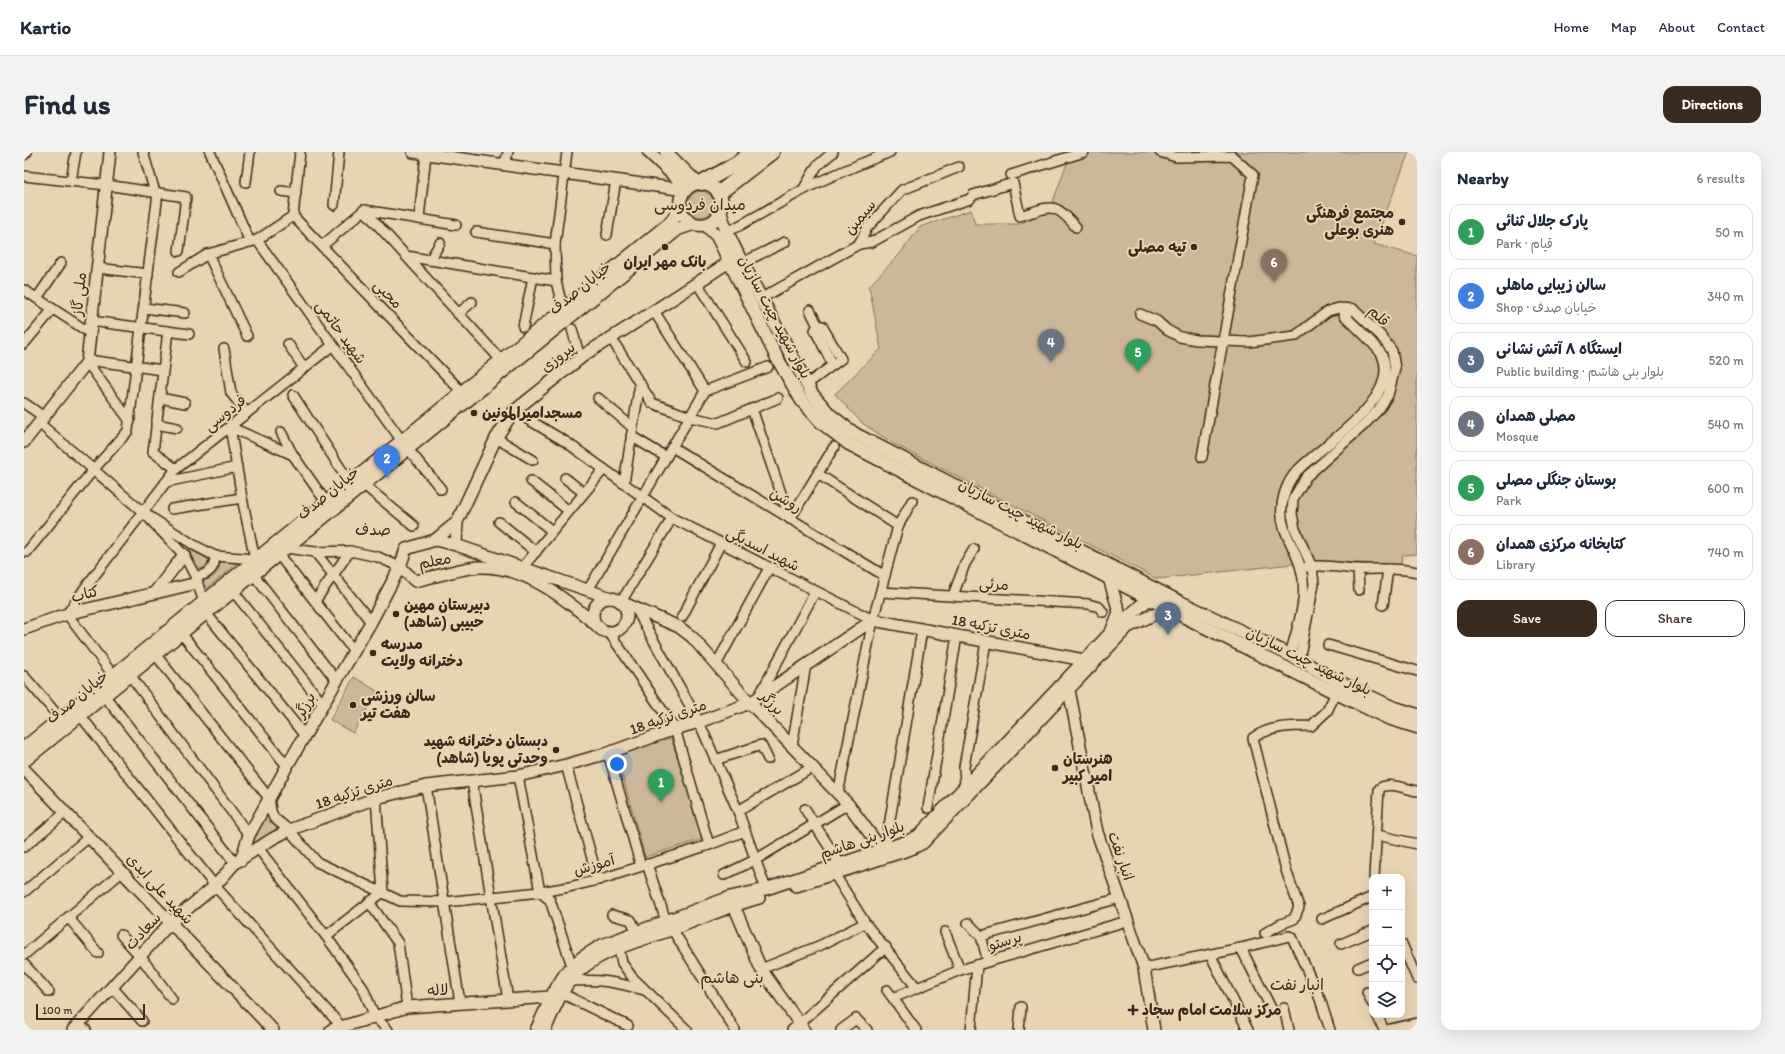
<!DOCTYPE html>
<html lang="en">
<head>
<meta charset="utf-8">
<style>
	:root { --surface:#fff; --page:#f2f2f3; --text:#1f2937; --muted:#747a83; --line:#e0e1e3; --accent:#3b2a1e }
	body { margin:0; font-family:Itim,"Playpen Sans Arabic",sans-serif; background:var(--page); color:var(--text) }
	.controls { position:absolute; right:12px; bottom:12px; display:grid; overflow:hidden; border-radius:8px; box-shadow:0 4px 16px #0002 }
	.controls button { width:36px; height:36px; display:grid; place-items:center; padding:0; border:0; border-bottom:1px solid var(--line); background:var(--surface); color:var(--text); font:20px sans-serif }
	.scale { position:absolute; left:12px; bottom:10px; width:109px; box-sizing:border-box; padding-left:4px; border:2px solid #3b2a1e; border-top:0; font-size:11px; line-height:14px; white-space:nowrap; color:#3b2a1e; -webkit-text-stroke:3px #e8d3b2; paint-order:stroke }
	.you { position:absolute; left:593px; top:612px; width:14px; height:14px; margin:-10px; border:3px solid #fff; border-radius:50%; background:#1a73e8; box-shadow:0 0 0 6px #1a73e833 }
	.badge { display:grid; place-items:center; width:26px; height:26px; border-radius:50%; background:var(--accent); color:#fff; font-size:13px; font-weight:700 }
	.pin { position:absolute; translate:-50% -33px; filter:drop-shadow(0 1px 2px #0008) }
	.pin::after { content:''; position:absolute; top:21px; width:14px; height:12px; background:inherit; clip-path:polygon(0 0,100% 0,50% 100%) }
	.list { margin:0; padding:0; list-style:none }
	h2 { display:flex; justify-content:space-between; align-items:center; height:52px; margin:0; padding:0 16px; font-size:17px }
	h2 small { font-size:13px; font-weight:400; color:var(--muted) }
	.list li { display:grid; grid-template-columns:26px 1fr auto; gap:12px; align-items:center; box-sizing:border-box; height:56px; margin:0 8px 8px; padding:0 8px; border:1px solid var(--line); border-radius:12px }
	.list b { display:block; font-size:15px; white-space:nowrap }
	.list p { margin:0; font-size:13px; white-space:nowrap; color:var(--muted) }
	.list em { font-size:13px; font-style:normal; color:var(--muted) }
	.actions { display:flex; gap:8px; padding:12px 16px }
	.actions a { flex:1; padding:9px 0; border:1px solid var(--accent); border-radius:12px; text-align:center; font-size:14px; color:var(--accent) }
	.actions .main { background:var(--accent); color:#fff }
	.icon { flex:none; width:22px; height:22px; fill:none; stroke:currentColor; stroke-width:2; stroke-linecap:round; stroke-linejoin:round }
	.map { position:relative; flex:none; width:1393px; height:878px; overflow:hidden; border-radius:12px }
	header { display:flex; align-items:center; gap:24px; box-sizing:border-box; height:56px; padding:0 20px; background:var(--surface); border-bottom:1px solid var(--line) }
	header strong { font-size:19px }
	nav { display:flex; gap:22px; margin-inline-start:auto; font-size:14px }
	.intro { display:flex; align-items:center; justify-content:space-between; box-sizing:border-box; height:96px; padding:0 24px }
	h1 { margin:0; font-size:28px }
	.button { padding:10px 18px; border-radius:12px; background:var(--accent); color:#fff; font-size:14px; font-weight:700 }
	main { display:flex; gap:24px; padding:0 24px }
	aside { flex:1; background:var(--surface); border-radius:12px; box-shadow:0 4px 16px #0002 }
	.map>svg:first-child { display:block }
	.green { fill:#ccb79a; stroke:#84705c }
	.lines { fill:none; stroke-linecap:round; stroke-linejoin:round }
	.minor-casing { stroke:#3b2a1e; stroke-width:12 }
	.tertiary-casing { stroke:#3b2a1e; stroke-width:14 }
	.secondary-casing { stroke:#3b2a1e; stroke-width:15 }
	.primary-casing { stroke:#3b2a1e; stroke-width:17 }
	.minor { stroke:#e8d3b2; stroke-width:9 }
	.tertiary { stroke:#e8d3b2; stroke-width:11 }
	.secondary { stroke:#e8d3b2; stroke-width:12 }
	.primary { stroke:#e8d3b2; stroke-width:14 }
	.poi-dot { fill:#3b2a1e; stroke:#e8d3b2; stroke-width:1.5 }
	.labels { text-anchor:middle; stroke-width:4; stroke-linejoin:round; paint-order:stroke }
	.poi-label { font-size:15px; font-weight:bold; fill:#3b2a1e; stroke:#e8d3b2; text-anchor:start }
	.street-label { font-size:15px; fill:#3b2a1e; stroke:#e8d3b2 }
	.neighbourhood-label { font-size:16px; fill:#3b2a1e; stroke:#e8d3b2 }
</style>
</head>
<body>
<header>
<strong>Kartio</strong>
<nav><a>Home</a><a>Map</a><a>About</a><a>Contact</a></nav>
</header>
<div class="intro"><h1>Find us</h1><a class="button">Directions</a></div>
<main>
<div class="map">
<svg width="1393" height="878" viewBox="0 0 1393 878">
	<rect width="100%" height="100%" fill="#e8d3b2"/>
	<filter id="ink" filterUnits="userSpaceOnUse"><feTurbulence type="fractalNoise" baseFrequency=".025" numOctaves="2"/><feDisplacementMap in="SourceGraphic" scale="8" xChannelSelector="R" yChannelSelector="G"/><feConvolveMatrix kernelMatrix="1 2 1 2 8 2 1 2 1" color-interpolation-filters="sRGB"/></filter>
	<g filter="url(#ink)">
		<!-- green -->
		<g class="green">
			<path d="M1047,0h338l-35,92 43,12v298l-15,1 -1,10 -81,-4 -163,18 -263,-135 -32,-21 -27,-29 46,-45 -12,-63 30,-31 21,-28 51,-17 4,14h45l31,-17z"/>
			<circle cx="677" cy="52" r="13"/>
			<path d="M164,397l20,10v5l-2,4 -7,1z"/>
			<path d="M197,409l17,2 -33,27 -4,-9c13,-2 18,-8 20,-20z"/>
			<path d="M330,525l23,14 -24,42 -23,-13z"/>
			<path d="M647,585l32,102 -58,18 -28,-101z"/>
			<path d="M242,662l6,7 8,5 -34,26z"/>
		</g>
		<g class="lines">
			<!-- minor casing -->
			<g class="minor-casing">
				<g id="minor">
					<path d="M119,0l12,40"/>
					<path d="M186,0l40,90"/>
					<path d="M1136,0l16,5 56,-1 21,19 -51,282"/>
					<path d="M0,3l3,-3"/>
					<path d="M480,13l4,-13"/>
					<path d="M987,23l73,-23"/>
					<path d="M0,24l82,9 80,12 -7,54"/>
					<path d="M47,29l5,-29"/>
					<path d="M222,30l4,-30"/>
					<path d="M779,38l14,-24 16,-14"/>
					<path d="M257,39l15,2"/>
					<path d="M310,53l5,-53"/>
					<path d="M340,58l137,150"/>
					<path d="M269,64l169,176"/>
					<path d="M269,64l7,-64"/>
					<path d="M395,66l7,-64"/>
					<path d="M452,80l79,12"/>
					<path d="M703,80c26,-13 50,-28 76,-42 28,-15 58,-26 87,-38"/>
					<path d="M583,83l9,-55"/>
					<path d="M233,88l145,201"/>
					<path d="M835,92l13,-2 47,-26 51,-17 3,-4 40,-12 7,33c31,-9 33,-16 56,11"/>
					<path d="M298,94l42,-36 92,15"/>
					<path d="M184,102l39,82"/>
					<path d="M382,104l150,25"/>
					<path d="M406,108l10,-17"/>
					<path d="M718,111l43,-21"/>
					<path d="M73,116l51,6"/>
					<path d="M155,120l29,-18 49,-14 36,-24"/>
					<path d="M673,131l50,79"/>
					<path d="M0,138l66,43"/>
					<path d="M13,146l24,-35"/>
					<path d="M736,147l99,-55 8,-16 35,-38 57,-23"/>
					<path d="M120,156l41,5"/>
					<path d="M539,158l-7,-29 -1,-37 12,-92"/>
					<path d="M630,159l51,80"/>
					<path d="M434,162l14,-12"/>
					<path d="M1116,162l17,7 10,9 13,7 17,3 52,2 46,-6 33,-25 11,-3 14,1"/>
					<path d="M67,169l98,13"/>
					<path d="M794,174l-3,4 18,35"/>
					<path d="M499,175l10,-50"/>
					<path d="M548,177l8,29"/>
					<path d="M144,179l-15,121 23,17"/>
					<path d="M587,186l41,65 38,14 28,6 60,-25"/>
					<path d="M0,192l29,-35"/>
					<path d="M264,192l16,24"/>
					<path d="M200,197l7,44 16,20"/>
					<path d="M63,208l76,10"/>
					<path d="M63,210l43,59"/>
					<path d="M782,233l35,-26 -19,-33h-4l-8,-16"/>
					<path d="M269,243l57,88"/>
					<path d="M136,246l25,5"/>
					<path d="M574,246l34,29"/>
					<path d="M0,251l20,14"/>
					<path d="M728,257l38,110"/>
					<path d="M490,259l52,31 106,76 201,102"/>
					<path d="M15,271l105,90 40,42 11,21 9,26"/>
					<path d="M132,272l21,4"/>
					<path d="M206,275l63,28 33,47"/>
					<path d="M257,280l12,23"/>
					<path d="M607,284l35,21"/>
					<path d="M472,286l37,22"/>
					<path d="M648,295l213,129"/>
					<path d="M384,297l33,40"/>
					<path d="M794,322l80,52"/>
					<path d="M541,326l19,15"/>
					<path d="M507,329l38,30"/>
					<path d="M142,330l71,-15"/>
					<path d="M600,331l16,-100"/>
					<path d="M340,333l50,41"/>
					<path d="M492,350l36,29"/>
					<path d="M148,357l70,-11"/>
					<path d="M120,361l50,32 21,11 40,3 -13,-61 -12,-71"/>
					<path d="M766,367l44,-72"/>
					<path d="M475,370l37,30"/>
					<path d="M262,396l29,4 35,-1 28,6 22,10"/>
					<path d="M3,400l67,-83 34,-38 30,-238"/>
					<path d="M291,400l56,70"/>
					<path d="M254,402l76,97"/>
					<path d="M499,415l81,-98"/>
					<path d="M1283,415c17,-3 34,1 50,2 20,1 41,-2 60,3"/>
					<path d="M1334,417l1,21"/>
					<path d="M229,422l84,107"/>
					<path d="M171,424c13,0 20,-8 20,-20"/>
					<path d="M564,438l117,-199 63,-24"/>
					<path d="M209,439l90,113"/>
					<path d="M857,440l207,12 11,3 4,5"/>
					<path d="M929,443l12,-31 9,-15"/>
					<path d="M291,449l35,-50"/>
					<path d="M597,450l51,-84"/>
					<path d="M1359,453l5,-36"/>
					<path d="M611,455l64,115 39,89 28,78"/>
					<path d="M182,461l99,123"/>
					<path d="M658,465l39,-74"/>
					<path d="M585,480l66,97 34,116"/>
					<path d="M157,481l106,133"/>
					<path d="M1304,493l89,26"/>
					<path d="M131,502l114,144 2,13 3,7 15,12 28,32 83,39 45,1 95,-10 29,-5 29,-7 111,-35 36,-14"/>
					<path d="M1266,503c7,-27 19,-58 11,-86 -6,-23 -22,-39 -19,-63 1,-13 7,-27 16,-36 25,-26 104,-71 84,-115 -4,-8 -30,-32 -38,-40l9,-6"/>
					<path d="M1275,508l15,-76 -2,-17 -17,-38 -3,-15 1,-15 13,-22 58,-52 15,-16 9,-14 7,-27 -3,-17 -11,-15 -28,-27"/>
					<path d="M692,513l53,-97"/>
					<path d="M89,523l-46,-61 18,-26 91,-119 157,-124"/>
					<path d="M106,523l119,160"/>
					<path d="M0,524l36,42"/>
					<path d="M80,543l131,168"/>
					<path d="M735,544l56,-104"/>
					<path d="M56,563l135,171 127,141"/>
					<path d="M768,594l14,-81"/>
					<path d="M584,601l33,113"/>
					<path d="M691,608l46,-15 7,14"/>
					<path d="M542,613l32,115"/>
					<path d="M494,624l22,116 10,8 22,66"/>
					<path d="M448,629l36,219"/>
					<path d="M402,634l34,217"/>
					<path d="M941,635l-1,-20 22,-125"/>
					<path d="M814,642l35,-174 25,-94 14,-25"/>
					<path d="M904,656l29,-172"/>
					<path d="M781,657l35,55"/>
					<path d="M714,659l75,-44"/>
					<path d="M1353,683l40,9"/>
					<path d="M0,695l42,-35"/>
					<path d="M234,696l68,88 37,52 12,29 13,13"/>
					<path d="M861,697l37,-219"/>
					<path d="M623,712l19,57"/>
					<path d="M700,723l31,-15 93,-56"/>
					<path d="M811,723l30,48 52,65"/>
					<path d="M1350,725l5,-88c9,-8 27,0 38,2"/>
					<path d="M0,740l65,-55"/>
					<path d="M345,750l29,41 9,64"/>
					<path d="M588,763l19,5 6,12"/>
					<path d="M44,765l30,36"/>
					<path d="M1298,767l50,-22"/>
					<path d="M944,771l13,13 6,22"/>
					<path d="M648,777l63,101"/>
					<path d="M921,780l15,38"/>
					<path d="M1241,781l16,-9 13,-5 5,-12 -13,-37 -33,-132c17,-12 38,-12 58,-12l16,-15 9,-18"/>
					<path d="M97,783l19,21 32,43"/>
					<path d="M302,784l57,-44 -7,-94"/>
					<path d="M957,784l139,-38"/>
					<path d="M1317,792l31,-13"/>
					<path d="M1378,792l15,35"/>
					<path d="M595,796l3,15 10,14 55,53"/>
					<path d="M1217,796l31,62"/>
					<path d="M1186,802l38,76"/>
					<path d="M0,803l99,-84"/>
					<path d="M0,812l25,28"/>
					<path d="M1120,816l97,-20 48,-12 3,1 28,62 10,31"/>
					<path d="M1334,816l14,-6"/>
					<path d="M737,817l60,-24 44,-22"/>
					<path d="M547,829c30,-2 44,1 73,9"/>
					<path d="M88,835l30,34"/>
					<path d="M863,838l29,40"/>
					<path d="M1343,840l5,11"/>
					<path d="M539,842l65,32"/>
					<path d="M869,846l67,-28 167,-49"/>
					<path d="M1260,856l5,22"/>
					<path d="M1353,863l7,15"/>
					<path d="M54,872l8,6"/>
					<path d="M768,878l94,-83"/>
					<path d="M817,878l15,-11 11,11"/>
					<path d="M947,878l6,-65"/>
					<path d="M995,878l2,-23"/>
				</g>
			</g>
			<!-- tertiary casing -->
			<g class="tertiary-casing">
				<g id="tertiary">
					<path d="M389,0l272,38"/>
					<path d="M0,290l63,-80 23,-210"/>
					<path d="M411,388l22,-18"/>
					<path d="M432,393l1,-23 39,-84 18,-27 73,-58 67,-42 75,-49"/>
					<path d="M376,415l15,14c19,-4 46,-13 64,-14 46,-2 88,33 121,61"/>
					<path d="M131,440l29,-37"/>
					<circle cx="586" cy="463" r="17"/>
					<path d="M597,450l58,25 13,10 58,66 98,101 34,46"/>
					<path d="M0,477l43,-15 130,-31"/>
					<path d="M1040,534l5,4 28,142 47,136 10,62"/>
					<path d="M0,617l249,261"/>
					<path d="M217,708l8,-25 38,-69 84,-144 29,-55 6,-18 29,-9 21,5 155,53"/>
					<path d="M772,734l115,-37 12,-6 205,-216 25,-12 20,-4"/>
					<path d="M707,747l30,70 43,61"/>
					<path d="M49,878l97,-107 45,-37 20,-23 37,-24 17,-9 87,-32 50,-12 92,-10 48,-11 42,-12 67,-24 24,-7 51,-19 123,-83 211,40 7,6"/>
					<path d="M307,878l76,-23 144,-10"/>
					<path d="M512,878l17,-37 13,-21 15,-14 21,-13 128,-48 36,-8 142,-48 10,-5 193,-204 8,-20 -10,-34"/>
					<path d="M521,878c8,-18 16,-39 29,-54 26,-27 65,-34 99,-47 28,-10 56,-23 86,-31"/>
					<path d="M1366,878l27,-6"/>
				</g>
			</g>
			<!-- secondary casing -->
			<g class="secondary-casing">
				<g id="secondary">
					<path d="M625,0l38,36"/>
					<path d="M642,0l31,31"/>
					<circle cx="677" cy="52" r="21"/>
					<path d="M696,60l7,20 12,25 73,137 18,21 25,19 323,167 112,54 55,30 47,22 25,8"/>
					<path d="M682,73l11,11 60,122 25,43 20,22 27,21 324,167 167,84 48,23 29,9"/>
					<path d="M1087,480l43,-38"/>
					<path d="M0,596l647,-526 9,-13"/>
					<path d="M0,609l654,-532 15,-5"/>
				</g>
			</g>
			<!-- primary casing -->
			<g class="primary-casing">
				<g id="primary">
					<path d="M678,31l34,-19 16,-12"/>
					<path d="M695,41l53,-41"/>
				</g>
			</g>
			<!-- minor -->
			<use href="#minor" class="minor"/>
			<!-- tertiary -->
			<use href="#tertiary" class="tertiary"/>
			<!-- secondary -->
			<use href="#secondary" class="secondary"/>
			<!-- primary -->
			<use href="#primary" class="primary"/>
		</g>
	</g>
	<!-- markers -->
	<g class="poi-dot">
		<circle cx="1378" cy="70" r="4"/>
		<circle cx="641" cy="95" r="4"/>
		<circle cx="1170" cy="95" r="4"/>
		<circle cx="450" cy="261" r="4"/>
		<circle cx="372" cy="462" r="4"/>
		<circle cx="349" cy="501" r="4"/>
		<circle cx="329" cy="553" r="4"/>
		<circle cx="532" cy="598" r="4"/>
		<circle cx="1031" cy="616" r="4"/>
		<path d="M1107 852h4v4h4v4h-4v4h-4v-4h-4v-4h4z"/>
	</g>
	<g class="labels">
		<!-- poi labels -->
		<g class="poi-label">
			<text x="1370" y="66" text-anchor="end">مجتمع فرهنگی<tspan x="1370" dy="17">هنری بوعلی</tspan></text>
			<text x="1162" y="100" text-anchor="end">تپه مصلی</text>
			<text x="641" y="115" text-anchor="middle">بانک مهر ایران</text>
			<text x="458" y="266">مسجدامیرالمونین</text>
			<text x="380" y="458">دبیرستان مهین<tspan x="380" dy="17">حبیبی (شاهد)</tspan></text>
			<text x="357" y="497">مدرسه<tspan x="357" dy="17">دخترانه ولایت</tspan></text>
			<text x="337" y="549">سالن ورزشی<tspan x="337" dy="17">هفت تیر</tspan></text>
			<text x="524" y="594" text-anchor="end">دبستان دخترانه شهید<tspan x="524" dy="17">وحدتی پویا (شاهد)</tspan></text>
			<text x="1039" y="612">هنرستان<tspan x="1039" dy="17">امیر کبیر</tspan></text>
			<text x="1118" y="863">مرکز سلامت امام سجاد</text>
		</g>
		<!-- street labels -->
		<g class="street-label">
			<text transform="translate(836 65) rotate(-51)" y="5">سیمین</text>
			<text transform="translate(556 136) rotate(-39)" y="5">خیابان صدف</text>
			<text transform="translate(55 142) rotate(-84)" y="5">ملی گاز</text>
			<text transform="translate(364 142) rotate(46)" y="5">محبی</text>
			<text transform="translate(1355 164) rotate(45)" y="5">قلم</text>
			<text transform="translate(751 165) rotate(62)" y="5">بلوار شهید چیت سازیان</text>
			<text transform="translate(317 180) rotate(54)" y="5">شهید حاتمی</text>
			<text transform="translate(534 205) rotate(-38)" y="5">پیروزی</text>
			<text transform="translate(201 261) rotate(-38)" y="5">فردوسی</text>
			<text transform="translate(304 341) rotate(-39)" y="5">خیابان صدف</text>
			<text transform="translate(762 348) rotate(31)" y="5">روشن</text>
			<text transform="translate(997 362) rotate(27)" y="5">بلوار شهید چیت سازیان</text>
			<text transform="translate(739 397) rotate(27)" y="5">شهید اسدبگی</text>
			<text transform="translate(411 409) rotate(-10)" y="5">معلم</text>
			<text transform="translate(970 432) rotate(4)" y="5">مرئی</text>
			<text transform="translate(61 442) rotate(-14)" y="5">کتاب</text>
			<text transform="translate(967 475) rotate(11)" y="5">18 متری تزکیه</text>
			<text transform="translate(1285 509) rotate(26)" y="5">بلوار شهید چیت سازیان</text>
			<text transform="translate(53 545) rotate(-39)" y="5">خیابان صدف</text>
			<text transform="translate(748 551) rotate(46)" y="5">برزگر</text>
			<text transform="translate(281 553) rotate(-60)" y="5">برزگر</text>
			<text transform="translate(644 565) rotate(-19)" y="5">18 متری تزکیه</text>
			<text transform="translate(330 640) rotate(-18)" y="5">18 متری تزکیه</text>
			<text transform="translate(838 688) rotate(-19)" y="5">بلوار بنی هاشم</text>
			<text transform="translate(1097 704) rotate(71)" y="5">انبار نفت</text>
			<text transform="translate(570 713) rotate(-16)" y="5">آموزش</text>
			<text transform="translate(136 737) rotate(47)" y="5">شهید علی ابدی</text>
			<text transform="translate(119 779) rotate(-47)" y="5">سعادت</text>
			<text transform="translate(981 789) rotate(-17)" y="5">پرستو</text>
			<text transform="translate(414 838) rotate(-4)" y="5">لاله</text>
		</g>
		<!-- neighbourhood labels -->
		<g class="neighbourhood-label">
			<text x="676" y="58">میدان فردوسی</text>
			<text x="349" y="383">صدف</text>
			<text x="708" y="831">بنی هاشم</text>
			<text x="1273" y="838">انبار نفت</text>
		</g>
	</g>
</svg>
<div class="controls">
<button>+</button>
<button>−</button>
<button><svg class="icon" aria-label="locate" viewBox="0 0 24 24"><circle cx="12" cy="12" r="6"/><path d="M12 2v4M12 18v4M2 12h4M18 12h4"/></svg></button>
<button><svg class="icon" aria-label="layers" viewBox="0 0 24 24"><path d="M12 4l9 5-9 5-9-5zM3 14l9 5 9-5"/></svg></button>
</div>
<div class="scale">100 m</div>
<div class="you"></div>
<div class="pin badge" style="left:637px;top:650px;background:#2e9e5b">1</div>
<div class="pin badge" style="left:363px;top:326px;background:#3f7fe0">2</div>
<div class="pin badge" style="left:1144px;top:483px;background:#5c6f8a">3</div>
<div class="pin badge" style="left:1027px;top:210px;background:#6b7280">4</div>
<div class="pin badge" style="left:1114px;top:220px;background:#2e9e5b">5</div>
<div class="pin badge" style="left:1250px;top:130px;background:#8d6e63">6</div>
</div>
<aside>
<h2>Nearby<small>6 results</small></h2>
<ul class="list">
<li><span class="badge" style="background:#2e9e5b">1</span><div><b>پارک جلال ثنائی</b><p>Park · قیام</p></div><em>50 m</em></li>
<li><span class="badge" style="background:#3f7fe0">2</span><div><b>سالن زیبایی ماهلی</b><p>Shop · خیابان صدف</p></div><em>340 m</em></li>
<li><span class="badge" style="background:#5c6f8a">3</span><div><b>ایستگاه ۸ آتش نشانی</b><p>Public building · بلوار بنی هاشم</p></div><em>520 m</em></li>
<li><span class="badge" style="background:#6b7280">4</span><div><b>مصلی همدان</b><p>Mosque</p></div><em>540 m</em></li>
<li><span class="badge" style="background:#2e9e5b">5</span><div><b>بوستان جنگلی مصلی</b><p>Park</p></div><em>600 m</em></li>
<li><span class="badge" style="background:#8d6e63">6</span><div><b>کتابخانه مرکزی همدان</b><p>Library</p></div><em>740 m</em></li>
</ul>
<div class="actions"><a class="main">Save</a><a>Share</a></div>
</aside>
</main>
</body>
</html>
